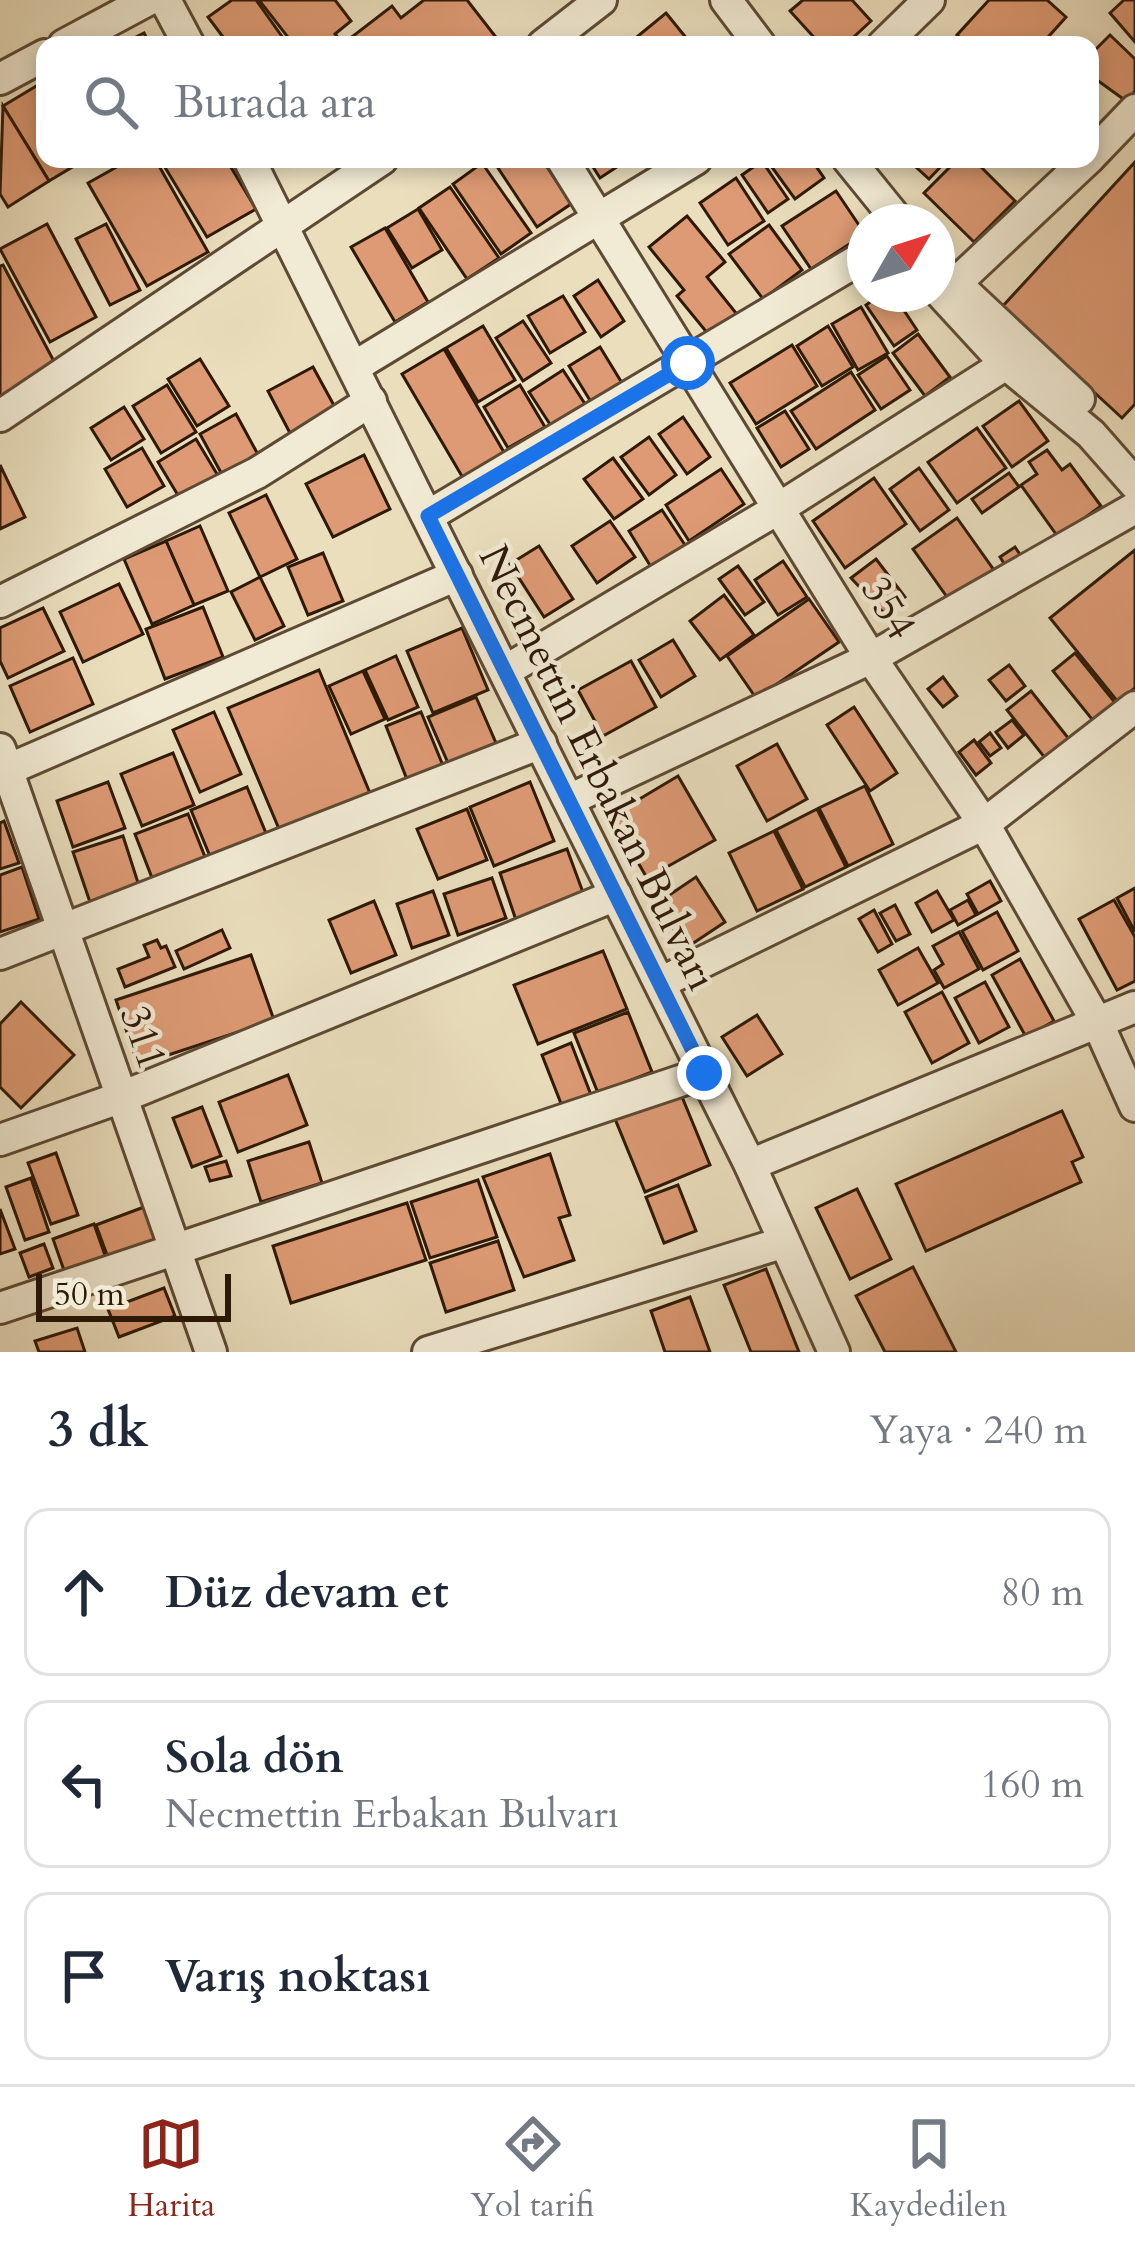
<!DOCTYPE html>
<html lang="tr">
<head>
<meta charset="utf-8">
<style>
	:root { --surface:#fff; --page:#f2f2f3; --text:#1f2937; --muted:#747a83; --line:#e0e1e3; --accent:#8f2418 }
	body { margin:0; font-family:Cardo,serif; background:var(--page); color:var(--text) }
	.compass { position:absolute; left:847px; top:204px; width:108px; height:108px; border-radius:50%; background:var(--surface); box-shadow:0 6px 18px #0003; rotate:51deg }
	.scale { position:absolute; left:36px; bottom:30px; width:195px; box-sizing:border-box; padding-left:12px; border:6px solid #2e1907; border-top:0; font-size:33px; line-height:42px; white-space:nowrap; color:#2e1907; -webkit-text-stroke:9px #f1ead4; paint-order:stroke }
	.stop { position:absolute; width:36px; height:36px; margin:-27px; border:9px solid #1a73e8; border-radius:50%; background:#fff }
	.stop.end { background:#1a73e8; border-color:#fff; box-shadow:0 3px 12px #0008 }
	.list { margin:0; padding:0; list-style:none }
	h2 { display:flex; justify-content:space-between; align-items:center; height:156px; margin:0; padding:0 48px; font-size:51px }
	h2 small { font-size:39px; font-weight:400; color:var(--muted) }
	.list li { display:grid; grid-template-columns:78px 1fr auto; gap:36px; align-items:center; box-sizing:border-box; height:168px; margin:0 24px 24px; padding:0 24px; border:3px solid var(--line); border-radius:24px }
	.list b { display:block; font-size:45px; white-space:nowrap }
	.list p { margin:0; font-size:39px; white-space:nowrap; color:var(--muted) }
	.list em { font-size:39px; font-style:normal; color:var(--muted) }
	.icon { flex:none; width:66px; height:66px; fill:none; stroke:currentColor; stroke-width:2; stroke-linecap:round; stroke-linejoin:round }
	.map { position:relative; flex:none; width:1135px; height:1352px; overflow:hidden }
	.search { position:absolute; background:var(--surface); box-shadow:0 6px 18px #0003; left:36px; right:36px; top:36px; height:132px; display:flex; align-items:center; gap:30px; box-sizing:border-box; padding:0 42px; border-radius:24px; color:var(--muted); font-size:45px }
	.sheet { height:732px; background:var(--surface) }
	nav { display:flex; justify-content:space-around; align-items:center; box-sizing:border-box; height:168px; border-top:3px solid var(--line); background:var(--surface); font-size:33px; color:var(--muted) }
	nav a { display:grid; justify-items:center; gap:6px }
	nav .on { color:var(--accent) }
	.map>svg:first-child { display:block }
	.building { fill:#dd9a74; stroke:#2e1907; stroke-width:3 }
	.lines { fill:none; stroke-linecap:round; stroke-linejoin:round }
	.minor-casing { stroke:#5d4a34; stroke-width:36 }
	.minor { stroke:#f1ead4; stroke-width:30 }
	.route { stroke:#1a73e8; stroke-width:15 }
	.labels { text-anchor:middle; stroke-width:9; stroke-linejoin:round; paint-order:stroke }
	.street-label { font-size:42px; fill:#2e1907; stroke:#f1ead4 }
</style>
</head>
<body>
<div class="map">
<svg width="1135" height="1352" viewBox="0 0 1135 1352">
	<rect width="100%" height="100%" fill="#eadebd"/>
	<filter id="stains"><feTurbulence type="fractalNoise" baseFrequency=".00167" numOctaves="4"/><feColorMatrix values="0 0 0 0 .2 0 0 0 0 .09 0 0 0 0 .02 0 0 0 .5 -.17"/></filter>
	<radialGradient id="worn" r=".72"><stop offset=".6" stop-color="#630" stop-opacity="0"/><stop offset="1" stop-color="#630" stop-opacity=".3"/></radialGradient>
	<!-- building -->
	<g class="building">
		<path d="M232,0h24l32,45h-59l-21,-28z"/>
		<path d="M259,0h76l16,21 -16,13 9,11h-50z"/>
		<path d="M424,0h43l35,45 -158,-2 48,-37 9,12z"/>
		<path d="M803,0h49l19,21 -26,24h-24l-31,-34z"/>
		<path d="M989,0h58l19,17 -25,28h-73l-11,-10z"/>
		<path d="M1124,0h11v42l-25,-29z"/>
		<path d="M666,13l26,32h-65z"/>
		<path d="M144,33l6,12h-30z"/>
		<path d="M1110,35l25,24v32l-9,10 -36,-26v-20z"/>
		<path d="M38,85l7,11v63l39,1 -35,21 -46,-75z"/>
		<path d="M3,106l46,75 -41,26 -8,-13z"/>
		<path d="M131,159h24l53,93 -61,34 -59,-103z"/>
		<path d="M160,159h66l30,50 -49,28z"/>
		<path d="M512,159h30l29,45 -34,23 -39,-59z"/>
		<path d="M588,159h41l-29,19z"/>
		<path d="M766,159h45l13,19 -29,21z"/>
		<path d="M907,159h41l-19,20z"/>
		<path d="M958,159h15l42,42 -41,41 -50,-49z"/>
		<path d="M762,161l26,38 -20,14 -26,-38z"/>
		<path d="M1135,162v242l-13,14 -120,-111z"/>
		<path d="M482,163l49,70 -30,21 -48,-70z"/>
		<path d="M736,178l28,43 -36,24 -28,-42z"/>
		<path d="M450,187l49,71 -32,21 -48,-71z"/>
		<path d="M836,191l29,43 -54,35 -29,-43z"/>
		<path d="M418,209l24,41 -30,18 -25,-40z"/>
		<path d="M687,216l38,46 -18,15 33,41 -27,22 -36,-44 7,-6 -35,-43z"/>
		<path d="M47,224l49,93 -46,25 -50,-93z"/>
		<path d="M106,224l34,66 -30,15 -34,-66z"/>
		<path d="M769,225l33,45 -39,29 -34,-45z"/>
		<path d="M385,228l43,74 -33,20 -44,-75z"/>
		<path d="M3,265l54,102 -57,30v-131z"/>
		<path d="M598,280l26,41 -23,16 -27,-41z"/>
		<path d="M881,294h12l24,36 -23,16 -28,-41z"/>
		<path d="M563,296l22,36 -35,21 -22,-37z"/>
		<path d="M861,307l27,46 -30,17 -26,-46z"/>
		<path d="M523,321l28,42 -28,18 -27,-43z"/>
		<path d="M483,326l32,54 -37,22 -32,-54z"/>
		<path d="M828,326l25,41 -31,19 -25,-40z"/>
		<path d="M918,334l32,43 -25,19 -32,-43z"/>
		<path d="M792,345l25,41 -61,38 -26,-41z"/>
		<path d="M600,347l22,36 -31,19 -22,-36z"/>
		<path d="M444,349l61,105 -42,24 -61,-104z"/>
		<path d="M887,356l23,34 -29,19 -23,-34z"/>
		<path d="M200,359l29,47 -32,20 -29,-47z"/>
		<path d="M313,367l24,44 -46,24 -23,-44z"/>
		<path d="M563,370l26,40 -34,22 -26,-40z"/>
		<path d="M851,372l24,38 -59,39 -25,-38z"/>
		<path d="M167,385l29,47 -35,21 -28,-47z"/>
		<path d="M520,385l25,42 -37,21 -24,-41z"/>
		<path d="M1019,401l29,40 -36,26 -29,-41z"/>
		<path d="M124,407l20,32 -33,21 -20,-32z"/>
		<path d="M785,411l24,38 -28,18 -24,-39z"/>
		<path d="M236,414l26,48 -36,20 -26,-48z"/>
		<path d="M683,417l27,40 -23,17 -28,-40z"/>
		<path d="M977,428l29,40 -49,35 -29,-41z"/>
		<path d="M649,437l27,38 -27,20 -28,-38z"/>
		<path d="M196,439l24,40 -38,23 -24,-40z"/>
		<path d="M142,448l22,38 -37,21 -22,-38z"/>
		<path d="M1047,450l15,20 8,-6 31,42 -43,31 -37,-52 16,-11 -8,-12z"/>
		<path d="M364,455l26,54 -57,28 -27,-53z"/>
		<path d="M613,458l30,41 -29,20 -30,-40z"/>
		<path d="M0,465l25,52 -25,12z"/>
		<path d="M919,468l30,42 -29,21 -30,-42z"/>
		<path d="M721,469l23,35 -55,37 -23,-36z"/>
		<path d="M1009,473l10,14 -37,26 -10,-14z"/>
		<path d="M874,478l32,46 -61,44 -32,-47z"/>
		<path d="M266,495l31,64 -37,18 -31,-64z"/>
		<path d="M662,510l23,35 -34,22 -22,-36z"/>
		<path d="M957,518l39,55 -44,31 -39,-55z"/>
		<path d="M610,521l25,36 -38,26 -25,-37z"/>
		<path d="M200,526l28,65 -34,14 -28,-64z"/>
		<path d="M166,541l28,64 -42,19 -28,-65z"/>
		<path d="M539,546l34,53 -29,18 -34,-53z"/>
		<path d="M1015,547l10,15 -15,11 -10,-16z"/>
		<path d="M1135,550v138l-17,14 -68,-84z"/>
		<path d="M323,553l20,48 -35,14 -20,-48z"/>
		<path d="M876,559l29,38 -21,16 -33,-35z"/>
		<path d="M783,561l24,36 -29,18 -23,-35z"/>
		<path d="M738,566l26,36 -19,13 -26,-36z"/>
		<path d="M260,577l24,49 -29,14 -24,-48z"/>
		<path d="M119,584l24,50 -60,28 -23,-50z"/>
		<path d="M724,595l30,40 -34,25 -30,-39z"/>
		<path d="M809,599l30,43 -83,56 -29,-42z"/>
		<path d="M203,607l20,50 -58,22 -19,-50z"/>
		<path d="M43,608l21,43 -56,27 -8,-17v-33z"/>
		<path d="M462,628l26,62 -55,23 -26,-62z"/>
		<path d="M673,640l22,36 -34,21 -22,-37z"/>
		<path d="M1075,653l42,52 -22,18 -42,-52z"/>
		<path d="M396,656l22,51 -30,13 -23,-50z"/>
		<path d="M73,658l20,46 -63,28 -20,-46z"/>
		<path d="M631,661l25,46 -53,29 -25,-46z"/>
		<path d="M1009,665l16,21 -19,15 -17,-21z"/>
		<path d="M319,670l53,128 -90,38 -54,-128z"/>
		<path d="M363,671l22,48 -34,15 -22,-48z"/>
		<path d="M943,677l14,19 -14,11 -15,-18z"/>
		<path d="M1031,691l38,48 -24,19 -38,-48z"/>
		<path d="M476,697l20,46 -48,20 -20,-46z"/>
		<path d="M854,707l43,66 -27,18 -43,-66z"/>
		<path d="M214,712l27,62 -41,18 -27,-62z"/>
		<path d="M421,712l23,56 -36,14 -22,-56z"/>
		<path d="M1012,720l12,15 -16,13 -12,-16z"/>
		<path d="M990,733l11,15 -11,8 -11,-14z"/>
		<path d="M974,740l17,23 -15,12 -17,-23z"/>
		<path d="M777,744l30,55 -40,22 -30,-55z"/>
		<path d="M173,753l21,52 -52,21 -21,-52z"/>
		<path d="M678,776l37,64 -68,38 -36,-62z"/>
		<path d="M108,782l17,46 -52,19 -16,-46z"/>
		<path d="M530,782l24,59 -60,25 -24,-59z"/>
		<path d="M865,786l28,58 -45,22 -29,-58z"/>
		<path d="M247,787l23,56 -56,23 -23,-56z"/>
		<path d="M467,809l20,51 -49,19 -21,-50z"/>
		<path d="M817,809l29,58 -41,20 -29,-57z"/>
		<path d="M188,814l19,48 -53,21 -19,-49z"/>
		<path d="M4,821l15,42 -19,6v-46z"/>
		<path d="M774,831l29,58 -46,22 -28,-58z"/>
		<path d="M123,836l18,56 -49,16 -19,-56z"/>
		<path d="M567,849l17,46 -68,25 -16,-47z"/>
		<path d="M22,867l17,52 -39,13v-57z"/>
		<path d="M696,877l29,45 -39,26 -30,-44z"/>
		<path d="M492,878l14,40 -48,17 -14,-41z"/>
		<path d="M990,881l11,20 -23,13 -11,-20z"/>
		<path d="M1135,888v44l-18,-34z"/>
		<path d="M433,891l16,44 -37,13 -15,-44z"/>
		<path d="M937,891l17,29 -22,12 -16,-29z"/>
		<path d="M968,900l8,15 -18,10 -8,-15z"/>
		<path d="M1114,900l21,37v44l-18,9 -38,-71z"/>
		<path d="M374,901l22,54 -45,18 -22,-53z"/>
		<path d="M895,905l15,29 -14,7 -16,-28z"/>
		<path d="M874,910l18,34 -14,8 -19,-33z"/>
		<path d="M997,912l21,39 -35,19 -21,-39z"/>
		<path d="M222,930l8,18 -46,21 -8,-18z"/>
		<path d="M959,932l20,37 -35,19 -10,-18 9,-6 -10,-18z"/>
		<path d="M157,940l4,8 5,-2 9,21 -50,20 -7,-18 31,-12 -5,-12z"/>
		<path d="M918,948l20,35 -40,22 -19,-35z"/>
		<path d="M603,951l24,58 -89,35 -24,-59z"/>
		<path d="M251,955l23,65 -136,45 -22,-65z"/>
		<path d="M1020,959l34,62 -28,16 -34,-62z"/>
		<path d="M985,982l24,45 -30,16 -24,-45z"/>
		<path d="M942,992l27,51 -37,20 -27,-51z"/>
		<path d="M21,1002l53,53 -53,53 -21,-21v-63z"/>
		<path d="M628,1012l24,60 -54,21 -24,-60z"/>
		<path d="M757,1015l25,39 -35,22 -25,-39z"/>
		<path d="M571,1043l20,52 -29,11 -20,-51z"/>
		<path d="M288,1075l19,50 -69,27 -19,-50z"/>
		<path d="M678,1087l32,78 -65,27 -32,-78z"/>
		<path d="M202,1107l19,49 -29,11 -19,-49z"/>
		<path d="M1062,1111l21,46 -11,5 9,20 -155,69 -30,-67z"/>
		<path d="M309,1142l13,41 -61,19 -13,-41z"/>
		<path d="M56,1153l22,62 -27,9 -23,-61z"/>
		<path d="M550,1154l20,61 -11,3 15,42 -50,17 -41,-100z"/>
		<path d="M226,1161l5,15 -21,5 -5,-14z"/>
		<path d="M31,1178l18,54 -24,8 -19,-53z"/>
		<path d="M478,1180l19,57 -67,21 -19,-56z"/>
		<path d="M678,1185l18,46 -32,12 -18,-46z"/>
		<path d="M857,1189l34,70 -41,20 -34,-71z"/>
		<path d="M407,1203l19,57 -135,43 -18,-57z"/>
		<path d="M144,1207l15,37 -49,19 -14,-38z"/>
		<path d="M0,1209l15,40 -15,5z"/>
		<path d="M94,1224l13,37 -41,15 -13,-37z"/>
		<path d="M498,1241l16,49 -68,22 -16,-49z"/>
		<path d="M44,1244l9,24 -24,9 -9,-24z"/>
		<path d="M913,1267l43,85h-71l-29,-56z"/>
		<path d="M766,1269l33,83h-48l-27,-67z"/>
		<path d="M164,1288l11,28 -56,21 -11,-28z"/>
		<path d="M690,1297l20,55h-45l-14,-41z"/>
		<path d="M77,1328l8,24h-46l-4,-11z"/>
	</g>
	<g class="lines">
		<!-- minor casing -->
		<g class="minor-casing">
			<g id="minor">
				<path d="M165,0l24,45"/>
				<path d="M726,0l34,45"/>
				<path d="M64,45l84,-45"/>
				<path d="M543,45l58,-45"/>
				<path d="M883,45l46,-45"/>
				<path d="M0,79l45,-24"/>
				<path d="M1090,157l45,-47"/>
				<path d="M249,159l501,1006 84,187"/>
				<path d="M562,159l309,499 113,166 115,202 36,80"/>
				<path d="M848,159l51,63"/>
				<path d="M937,266l142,133"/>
				<path d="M954,285l134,-126"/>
				<path d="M937,289l69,75 85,70 44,50"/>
				<path d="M354,367l342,-208"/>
				<path d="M0,416l382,-257"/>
				<path d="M428,516l437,-260"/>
				<path d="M0,602l257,-129 114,-72"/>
				<path d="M505,671l276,-164 225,-143"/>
				<path d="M0,749l211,603"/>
				<path d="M0,773l457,-198"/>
				<path d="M569,800l302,-142 264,-150"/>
				<path d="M0,954l541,-211"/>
				<path d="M660,983l324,-159 151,-117"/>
				<path d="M0,1140l122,-43 494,-202"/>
				<path d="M750,1165l385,-158"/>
				<path d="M0,1308l704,-235"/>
				<path d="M428,1352l354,-109"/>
			</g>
		</g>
		<!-- minor -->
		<use href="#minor" class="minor"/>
	</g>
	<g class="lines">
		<!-- route -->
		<path class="route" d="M688,363l-260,153 276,557"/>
	</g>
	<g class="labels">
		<!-- street labels -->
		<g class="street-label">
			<text transform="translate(890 607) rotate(59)" y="15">354</text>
			<text transform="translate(599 767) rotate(64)" y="15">Necmettin Erbakan Bulvarı</text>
			<text transform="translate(145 1037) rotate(71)" y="15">311</text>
		</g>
	</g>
	<rect width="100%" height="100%" filter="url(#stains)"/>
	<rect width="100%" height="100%" fill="url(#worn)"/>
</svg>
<svg class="compass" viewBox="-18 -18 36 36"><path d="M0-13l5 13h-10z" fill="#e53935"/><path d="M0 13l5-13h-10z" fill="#747a83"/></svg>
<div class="scale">50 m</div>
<div class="stop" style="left:688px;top:363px"></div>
<div class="stop end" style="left:704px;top:1073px"></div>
<div class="search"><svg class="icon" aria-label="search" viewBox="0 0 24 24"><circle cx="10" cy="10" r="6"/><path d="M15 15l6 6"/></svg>Burada ara</div>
</div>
<section class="sheet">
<h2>3 dk<small>Yaya · 240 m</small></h2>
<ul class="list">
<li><svg class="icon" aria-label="ahead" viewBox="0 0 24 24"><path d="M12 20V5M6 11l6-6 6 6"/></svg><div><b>Düz devam et</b></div><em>80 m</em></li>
<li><svg class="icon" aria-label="left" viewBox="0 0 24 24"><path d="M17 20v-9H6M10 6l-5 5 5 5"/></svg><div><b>Sola dön</b><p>Necmettin Erbakan Bulvarı</p></div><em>160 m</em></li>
<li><svg class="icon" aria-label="arrive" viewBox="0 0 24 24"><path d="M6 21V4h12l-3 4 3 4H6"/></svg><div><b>Varış noktası</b></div></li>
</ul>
</section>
<nav>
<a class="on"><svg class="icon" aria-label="map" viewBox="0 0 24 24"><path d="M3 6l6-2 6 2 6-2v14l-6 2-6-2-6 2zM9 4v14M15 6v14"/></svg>Harita</a>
<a><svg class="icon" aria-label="directions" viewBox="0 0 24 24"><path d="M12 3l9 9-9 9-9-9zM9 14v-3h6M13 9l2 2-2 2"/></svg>Yol tarifi</a>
<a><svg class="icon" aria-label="saved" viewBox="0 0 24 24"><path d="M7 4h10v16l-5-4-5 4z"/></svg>Kaydedilen</a>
</nav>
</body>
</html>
